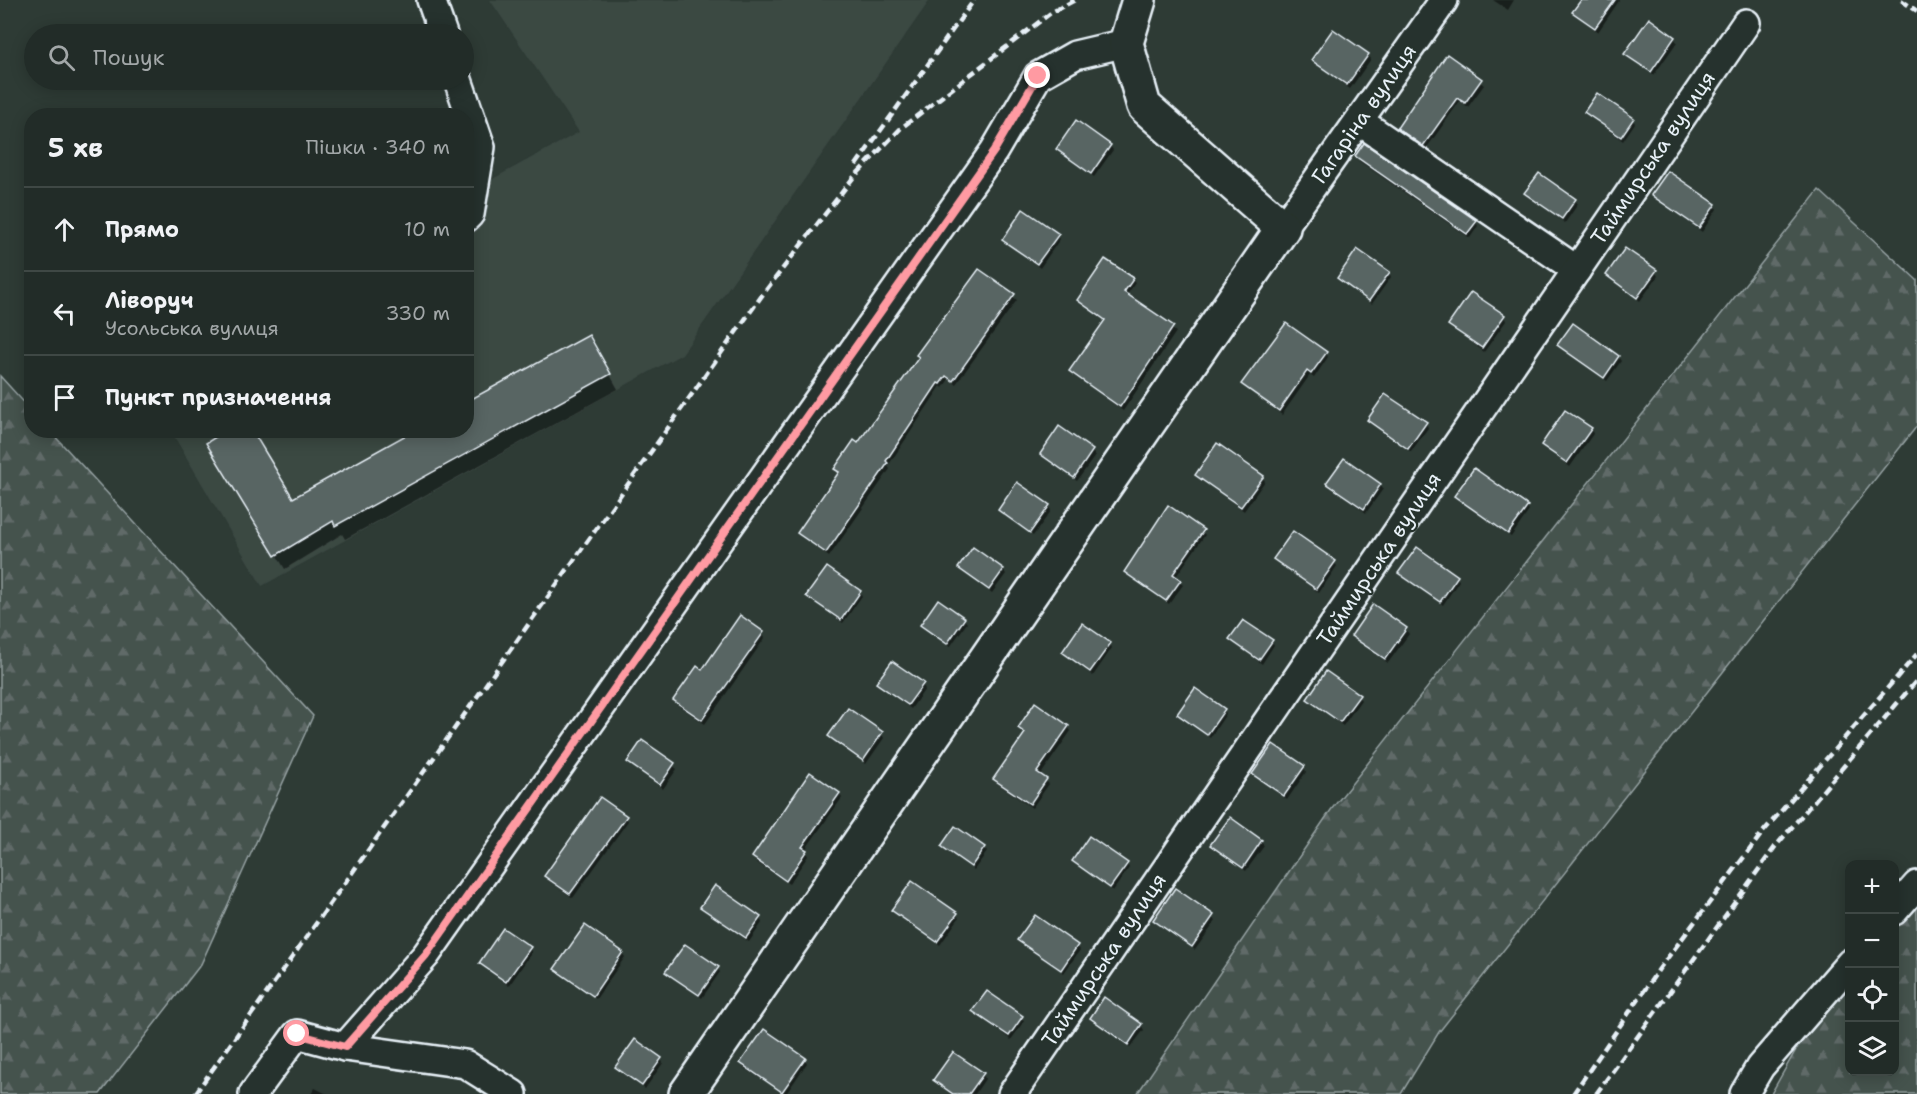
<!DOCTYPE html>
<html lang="uk">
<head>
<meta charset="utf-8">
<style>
	:root { --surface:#222c28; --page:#2e3834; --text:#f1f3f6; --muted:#a2a7a8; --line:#3f4845 }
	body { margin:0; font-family:"Shantell Sans",sans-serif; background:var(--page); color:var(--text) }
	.controls { position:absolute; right:18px; bottom:18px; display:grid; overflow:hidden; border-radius:12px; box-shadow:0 3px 15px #0003 }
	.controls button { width:54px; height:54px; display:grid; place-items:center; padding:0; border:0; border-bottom:2px solid var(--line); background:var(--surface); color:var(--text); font:30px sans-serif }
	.stop { position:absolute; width:18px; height:18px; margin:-14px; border:4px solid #ff9aa2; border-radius:50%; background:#fff }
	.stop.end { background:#ff9aa2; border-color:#fff; box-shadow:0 2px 6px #0008 }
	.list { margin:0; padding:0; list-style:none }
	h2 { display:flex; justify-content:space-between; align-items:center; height:78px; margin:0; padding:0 24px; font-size:26px }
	h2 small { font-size:20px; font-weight:400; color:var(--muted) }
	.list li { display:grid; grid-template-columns:39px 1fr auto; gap:18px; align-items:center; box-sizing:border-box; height:84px; padding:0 24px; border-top:2px solid var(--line) }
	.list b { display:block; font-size:22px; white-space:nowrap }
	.list p { margin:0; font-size:20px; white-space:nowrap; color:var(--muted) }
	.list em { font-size:20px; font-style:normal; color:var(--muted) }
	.icon { flex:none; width:33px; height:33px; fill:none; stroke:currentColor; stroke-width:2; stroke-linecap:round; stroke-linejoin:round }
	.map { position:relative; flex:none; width:1917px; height:1094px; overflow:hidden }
	.search { position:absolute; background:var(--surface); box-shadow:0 3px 15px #0003; left:24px; top:24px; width:450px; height:66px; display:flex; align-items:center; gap:15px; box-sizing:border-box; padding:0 21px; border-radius:33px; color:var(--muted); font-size:22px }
	.panel { position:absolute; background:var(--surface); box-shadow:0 3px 15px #0003; left:24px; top:108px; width:450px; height:330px; border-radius:24px }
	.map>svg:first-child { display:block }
	.built { fill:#3b4843 }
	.forest { fill:url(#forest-firs); stroke:#96a2a3; stroke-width:1.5 }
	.shadow { fill:#0007 }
	.building { fill:#596563; stroke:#e8f1f8; stroke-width:1.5 }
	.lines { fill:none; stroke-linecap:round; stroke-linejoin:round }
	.minor-casing { stroke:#e8f1f8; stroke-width:32 }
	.major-casing { stroke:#e8f1f8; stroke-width:38 }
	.minor { stroke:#26332d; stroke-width:27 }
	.major { stroke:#26332d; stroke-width:33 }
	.rail { stroke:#e8f1f8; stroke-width:4.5; stroke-dasharray:9 4.5; stroke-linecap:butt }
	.route { stroke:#ff9aa2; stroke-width:8 }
	.labels { text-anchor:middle; stroke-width:4.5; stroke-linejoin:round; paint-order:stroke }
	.street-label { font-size:21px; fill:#e8f1f8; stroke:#26332d }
</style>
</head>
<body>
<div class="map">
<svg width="1917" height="1094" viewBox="0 0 1917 1094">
	<defs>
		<pattern id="forest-firs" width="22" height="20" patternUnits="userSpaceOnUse" patternTransform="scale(1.5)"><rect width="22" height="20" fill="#45524e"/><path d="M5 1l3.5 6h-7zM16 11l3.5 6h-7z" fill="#606b68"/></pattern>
	</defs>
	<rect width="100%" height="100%" fill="#2e3b35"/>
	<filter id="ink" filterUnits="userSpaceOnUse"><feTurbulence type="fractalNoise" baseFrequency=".0167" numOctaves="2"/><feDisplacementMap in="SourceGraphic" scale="12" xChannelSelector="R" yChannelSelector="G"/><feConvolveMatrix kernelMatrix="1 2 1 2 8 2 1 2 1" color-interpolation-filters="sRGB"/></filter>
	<g filter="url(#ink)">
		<!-- built -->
		<path class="built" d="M490,0h440l-248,354 -420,232 -91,-155 295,-1 1,-237 112,-61z"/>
		<!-- forest -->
		<g class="forest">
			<path d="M1819,190l98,90v146l-478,606 -38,62h-264l194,-284z"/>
			<path d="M0,376l31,34 1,20 18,1 263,285 -112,248 -101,130h-100z"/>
			<path d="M1917,882v212h-146l78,-138 1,116h44l1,-168z"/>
		</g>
		<!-- shadow -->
		<g class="shadow">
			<path d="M1493,0h21l-6,10z"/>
			<path d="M1583,0h36v1l-21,31 -24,-20z"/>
			<path d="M1674,38l3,4 -23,33 -28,-21z"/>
			<path d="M1368,55l3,4 -21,30 -37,-28z"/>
			<path d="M1447,56l37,29 -16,22 -8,-6 -34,48 -28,-21z"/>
			<path d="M1586,112l46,7 3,4 -12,18z"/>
			<path d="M1110,146l3,4 -19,27 -36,-28z"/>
			<path d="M1357,156l119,66 2,4 -8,12 -111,-77z"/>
			<path d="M1526,193l49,7 3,4 -13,19z"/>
			<path d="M1653,195l61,10 3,4 -15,23z"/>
			<path d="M1058,235l2,4 -20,29 -36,-28z"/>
			<path d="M979,271l38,29 -61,84 -7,-5 -6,9 -2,-2 -53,80 2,3 -61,88 -31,-24 40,-60 -2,-4 23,-24z"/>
			<path d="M1655,271l3,5 -18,25 -32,-26z"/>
			<path d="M1389,273l2,4 -19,27 -33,-26z"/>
			<path d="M1133,279l2,4 -8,12 49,37 -53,79 -53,-40 36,-49 -28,-22z"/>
			<path d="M1504,316l2,5 -22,31 -34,-27z"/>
			<path d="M589,337l29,52 -273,150 -3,-5 -57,35 -68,-111 76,42 173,-70z"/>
			<path d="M1559,345l59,12 3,4 -14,20z"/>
			<path d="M1326,353l2,4 -14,21 -4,-3 -28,40 -40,-31z"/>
			<path d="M1369,420l57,3 2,5 -17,24z"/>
			<path d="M1591,429l2,5 -23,33 -28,-22z"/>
			<path d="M1092,451l3,5 -18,25 -36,-27z"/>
			<path d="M1197,475l65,2 3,4 -21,30z"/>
			<path d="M1328,483l52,2 3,4 -17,24z"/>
			<path d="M1456,496l71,11 2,4 -18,26z"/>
			<path d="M1049,506l2,5 -18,25 -33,-26z"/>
			<path d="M1202,531l3,4 -30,43 8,7 -14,19 -43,-32z"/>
			<path d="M1275,559l59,3 3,4 -18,27z"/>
			<path d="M960,568l43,2 3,4 -14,19z"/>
			<path d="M1400,573l57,4 2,4 -16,24z"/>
			<path d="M860,592l2,4 -19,27 -35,-26z"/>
			<path d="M964,619l3,4 -17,24 -28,-22z"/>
			<path d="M1406,629l3,5 -21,29 -35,-27z"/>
			<path d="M762,633l3,5 -60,86 -27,-19 -3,-5z"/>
			<path d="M1231,640l41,1 2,4 -12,19z"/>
			<path d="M1110,644l2,4 -19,28 -30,-24z"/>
			<path d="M878,683l44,1 3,5 -14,20z"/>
			<path d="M1358,696l3,4 -18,26 -35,-27z"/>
			<path d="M1224,710l2,4 -16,24 -31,-24z"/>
			<path d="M1068,727l3,4 -31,45 9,8 -17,24 -35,-25 -3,-4 31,-44 -6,-7z"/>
			<path d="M881,733l3,5 -18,26 -36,-28z"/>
			<path d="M643,742l34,27 -14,20 -34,-27z"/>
			<path d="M1304,767l2,5 -19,28 -33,-26z"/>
			<path d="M839,794l3,4 -37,52 3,6 -19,28 -33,-22 -2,-5z"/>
			<path d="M626,817l2,4 -55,77 -25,-18 -2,-4z"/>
			<path d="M1261,841l3,5 -18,25 -34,-26z"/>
			<path d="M943,846l41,2 3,4 -13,18z"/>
			<path d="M1074,861l53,3 2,4 -16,23z"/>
			<path d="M1175,890l41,31 -21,29 -40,-30z"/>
			<path d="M702,907l58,11 2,5 -13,19z"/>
			<path d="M893,910l64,4 2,4 -19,27z"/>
			<path d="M1019,940l58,6 3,4 -16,23z"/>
			<path d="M530,948l2,4 -23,34 -29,-23z"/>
			<path d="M622,953l3,4 -29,42 -40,-30z"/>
			<path d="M717,968l3,4 -18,26 -35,-26z"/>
			<path d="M974,1011l48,6 2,4 -13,19z"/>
			<path d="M1091,1018l50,7 3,5 -14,18z"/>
			<path d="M661,1059l2,4 -18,26 -28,-22z"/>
			<path d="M805,1059l2,4 -21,31 -42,-26 -2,-5z"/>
			<path d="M983,1074l2,5 -10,15h-24l-16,-14z"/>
			<path d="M315,1088l12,6h-16z"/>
		</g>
		<!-- building -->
		<g class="building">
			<path d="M1581,0h34l-20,28 -23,-16z"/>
			<path d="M1649,18l26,19 -24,35 -27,-18z"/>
			<path d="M1333,29l36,25 -22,31 -36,-25z"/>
			<path d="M1447,54l35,25 -17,24 -8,-5 -34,48 -26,-18z"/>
			<path d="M1597,93l37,25 -13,19 -37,-25z"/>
			<path d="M1076,120l35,25 -20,29 -35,-25z"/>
			<path d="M1364,143l113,78 -10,13 -112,-78z"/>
			<path d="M1668,171l48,33 -17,24 -48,-33z"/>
			<path d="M1539,173l37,26 -14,20 -38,-26z"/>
			<path d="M1023,209l36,25 -22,30 -35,-24z"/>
			<path d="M1625,248l32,22 -20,28 -31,-23z"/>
			<path d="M1357,249l33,23 -21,29 -32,-23z"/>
			<path d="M1105,259l29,19 -10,14 50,34 -54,81 -51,-36 36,-51 -28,-20z"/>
			<path d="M979,269l36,25 -62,87 -7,-5 -6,8 -2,-1 -52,78 2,2 -62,90 -29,-20 42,-61 -5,-3 20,-29 4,3 61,-86 -3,-2z"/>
			<path d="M1471,292l34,23 -23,33 -34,-23z"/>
			<path d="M1286,323l41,29 -16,22 -4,-3 -28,40 -38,-27z"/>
			<path d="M1573,323l46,33 -15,22 -47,-33z"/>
			<path d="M589,335l22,39 -276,152 -2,-5 -58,35 -69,-113 21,-13h25l41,68 122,-68h51v-28z"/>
			<path d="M1385,394l42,28 -19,27 -41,-29z"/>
			<path d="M1565,410l27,18 -25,35 -26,-18z"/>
			<path d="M1059,426l34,24 -19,28 -34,-24z"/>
			<path d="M1217,443l47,33 -23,31 -46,-32z"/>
			<path d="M1344,458l37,26 -17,25 -38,-26z"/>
			<path d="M1474,468l54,38 -20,28 -54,-38z"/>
			<path d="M1017,482l33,23 -20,28 -32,-23z"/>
			<path d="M1168,505l36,25 -31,44 8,6 -15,21 -42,-29z"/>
			<path d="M1293,531l43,30 -20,28 -43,-30z"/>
			<path d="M973,547l31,22 -15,21 -31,-22z"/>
			<path d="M1417,547l41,29 -18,26 -42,-29z"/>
			<path d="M827,567l34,24 -20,29 -35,-24z"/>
			<path d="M938,599l27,19 -18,26 -27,-19z"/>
			<path d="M1373,604l34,24 -22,31 -34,-23z"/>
			<path d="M740,615l24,17 -62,88 -29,-20 24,-34 5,4z"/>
			<path d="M1243,620l30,20 -14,20 -30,-21z"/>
			<path d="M1082,623l29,20 -21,29 -28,-20z"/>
			<path d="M892,661l32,22 -16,22 -32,-22z"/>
			<path d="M1326,671l34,24 -20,27 -33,-23z"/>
			<path d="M1195,688l30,21 -18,26 -30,-21z"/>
			<path d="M1035,702l34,24 -32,46 10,7 -17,25 -37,-25 32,-46 -7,-5z"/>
			<path d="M848,708l35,24 -20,29 -35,-25z"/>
			<path d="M642,740l33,23 -15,22 -33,-23z"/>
			<path d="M1273,744l32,22 -21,30 -32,-22z"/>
			<path d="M810,772l30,21 -38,54 5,3 -21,31 -34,-24z"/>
			<path d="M600,797l27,19 -57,78 -26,-18z"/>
			<path d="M1230,817l32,23 -19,28 -33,-23z"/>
			<path d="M955,826l30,21 -14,20 -30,-21z"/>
			<path d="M1089,836l39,27 -18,25 -38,-27z"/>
			<path d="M912,881l46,32 -21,29 -46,-32z"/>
			<path d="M715,885l46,32 -15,21 -46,-31z"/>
			<path d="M1175,888l39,27 -22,32 -39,-27z"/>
			<path d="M1035,915l43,30 -17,25 -44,-30z"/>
			<path d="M585,925l38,27 -30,44 -39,-27z"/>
			<path d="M503,928l28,19 -25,35 -27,-19z"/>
			<path d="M685,944l34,23 -20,28 -34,-23z"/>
			<path d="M987,991l36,25 -14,20 -37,-25z"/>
			<path d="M1104,997l38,27 -14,21 -38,-27z"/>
			<path d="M764,1029l42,29 -24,34 -42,-29z"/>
			<path d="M635,1039l27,19 -20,28 -27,-19z"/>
			<path d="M953,1052l31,21 -15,21h-16l-20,-14z"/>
		</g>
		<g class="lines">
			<!-- minor casing -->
			<g class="minor-casing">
				<g id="minor">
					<path d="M431,0l12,34"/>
					<path d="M458,80l23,67 -11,67 -4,4"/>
					<path d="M1359,121l218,149"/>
					<path d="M1283,228l161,-228"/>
					<path d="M1894,911l23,-26"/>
					<path d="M345,1047l81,-92 568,-804 44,-75 37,-21 51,-12"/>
					<path d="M253,1094l44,-60 48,13 120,17 48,30"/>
					<path d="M1012,1094l734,-1071"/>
					<path d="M1744,1094l16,-27 90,-104"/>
				</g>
			</g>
			<!-- major casing -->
			<g class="major-casing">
				<path id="major" d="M686,1094l597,-866 -139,-122 -18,-63 13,-43"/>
			</g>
			<!-- minor -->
			<use href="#minor" class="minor"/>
			<!-- major -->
			<use href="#major" class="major"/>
			<!-- rail -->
			<g class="rail">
				<path d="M1901,0l16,11"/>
				<path d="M856,165l118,-165"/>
				<path d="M195,1094l568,-800 90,-116 48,-50 151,-116 23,-12"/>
				<path d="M1573,1094l86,-125 104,-137 154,-178"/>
				<path d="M1596,1094l179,-247 142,-167"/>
			</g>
		</g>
	</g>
	<g class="lines" filter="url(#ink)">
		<!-- route -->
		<path class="route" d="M297,1034l48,13 81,-92 568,-804 44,-75"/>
	</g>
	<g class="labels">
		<!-- street labels -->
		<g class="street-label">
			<text transform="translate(1364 114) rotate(-55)" y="7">Гагаріна вулиця</text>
			<text transform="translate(1653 158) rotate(-56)" y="7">Таймирська вулиця</text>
			<text transform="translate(1379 559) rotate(-56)" y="7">Таймирська вулиця</text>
			<text transform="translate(1104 960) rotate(-56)" y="7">Таймирська вулиця</text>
		</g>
	</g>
</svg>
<div class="controls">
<button>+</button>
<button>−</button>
<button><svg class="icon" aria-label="locate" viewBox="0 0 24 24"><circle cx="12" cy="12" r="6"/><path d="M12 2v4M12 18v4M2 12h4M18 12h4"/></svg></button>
<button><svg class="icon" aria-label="layers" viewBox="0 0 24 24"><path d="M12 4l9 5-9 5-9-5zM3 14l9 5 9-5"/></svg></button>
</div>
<div class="stop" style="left:297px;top:1034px"></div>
<div class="stop end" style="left:1038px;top:76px"></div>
<div class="search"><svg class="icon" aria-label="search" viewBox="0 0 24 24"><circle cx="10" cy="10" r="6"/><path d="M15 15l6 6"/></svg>Пошук</div>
<section class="panel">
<h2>5 хв<small>Пішки · 340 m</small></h2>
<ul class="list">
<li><svg class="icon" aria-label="ahead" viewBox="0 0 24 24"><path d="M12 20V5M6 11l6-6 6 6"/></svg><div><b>Прямо</b></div><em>10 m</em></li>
<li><svg class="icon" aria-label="left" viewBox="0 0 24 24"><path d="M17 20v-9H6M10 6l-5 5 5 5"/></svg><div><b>Ліворуч</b><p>Усольська вулиця</p></div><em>330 m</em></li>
<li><svg class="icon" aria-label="arrive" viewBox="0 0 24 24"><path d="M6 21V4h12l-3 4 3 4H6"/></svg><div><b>Пункт призначення</b></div></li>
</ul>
</section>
</div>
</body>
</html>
